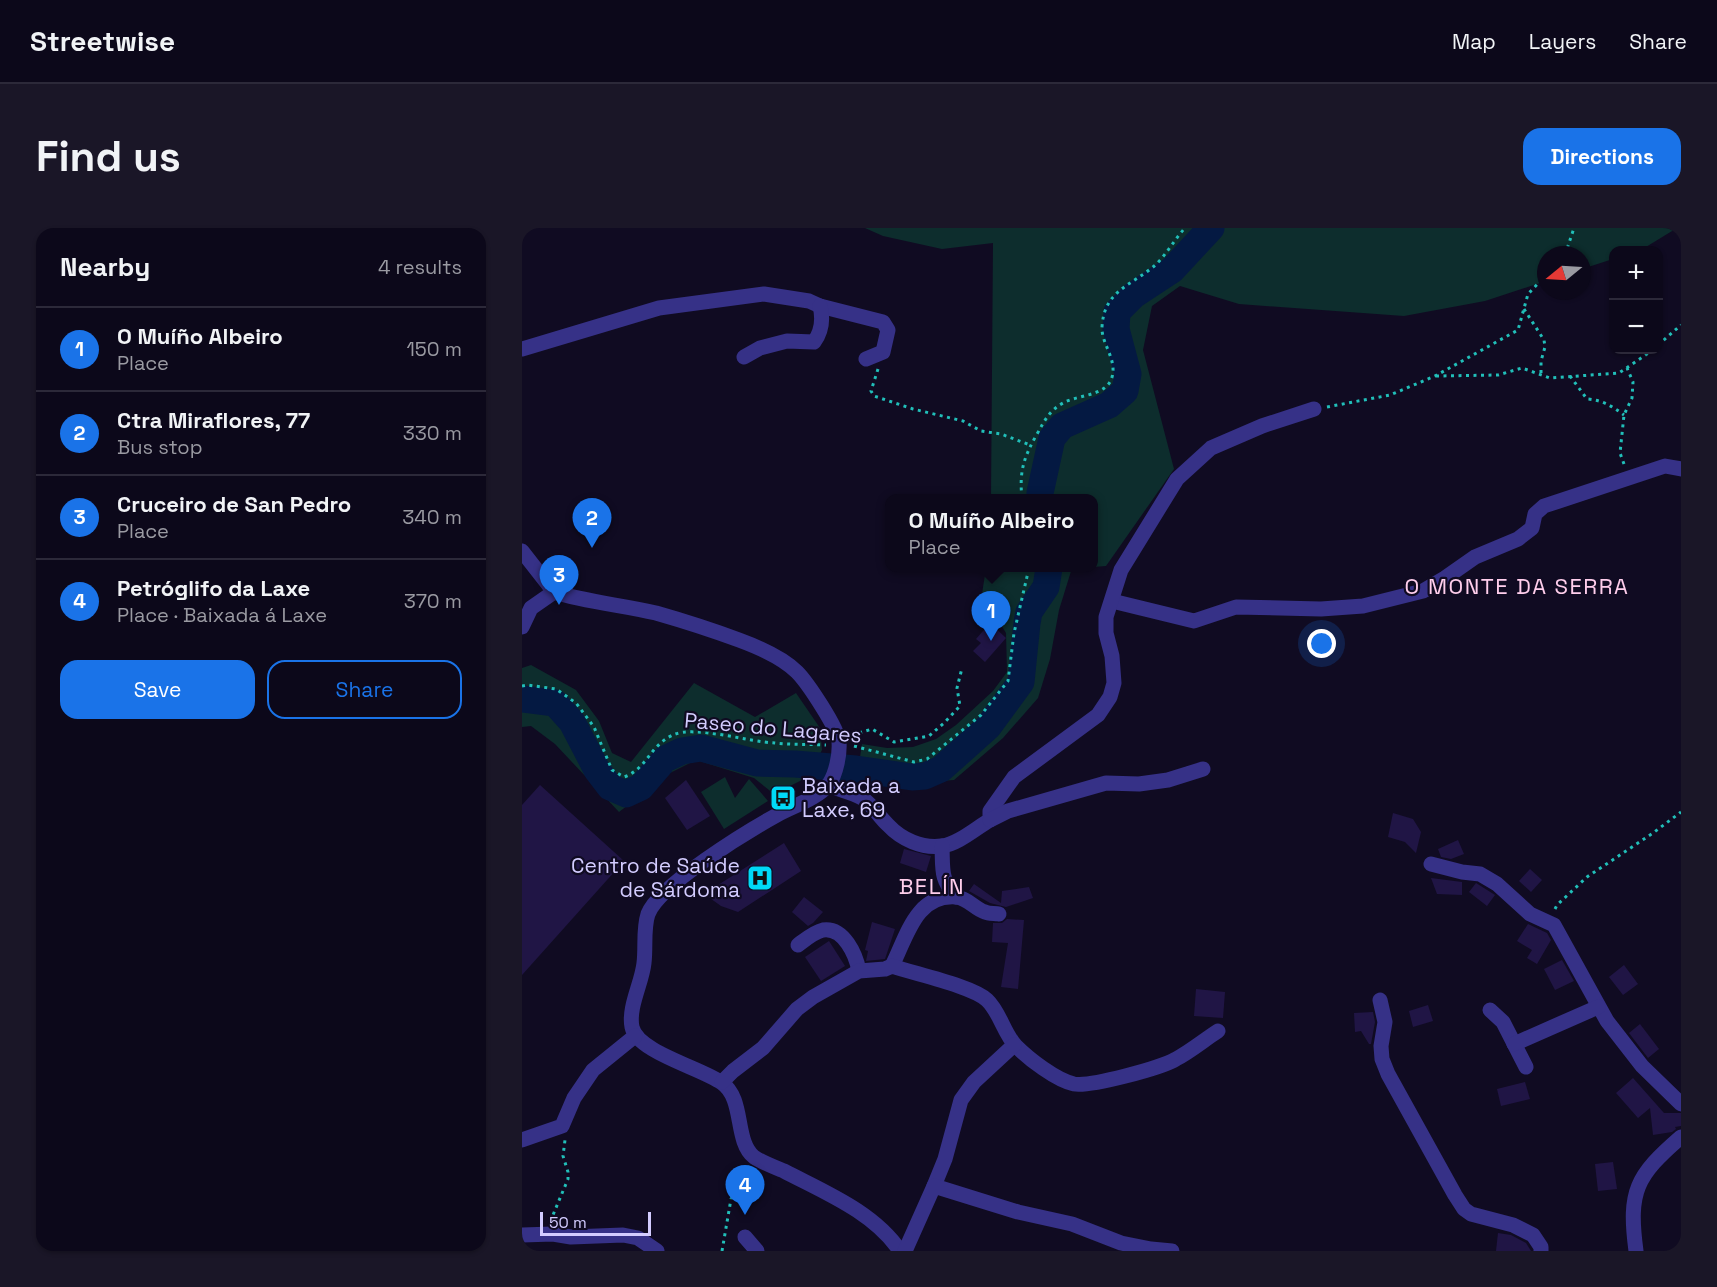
<!DOCTYPE html>
<html lang="en">
<head>
<meta charset="utf-8">
<style>
	:root { --surface:#0c081a; --page:#1a1627; --text:#f1f3f6; --muted:#9a9aa2; --line:#2c2939; --accent:#1a73e8 }
	body { margin:0; font-family:"Space Grotesk",sans-serif; background:var(--page); color:var(--text) }
	.controls { position:absolute; right:18px; top:18px; display:grid; overflow:hidden; border-radius:12px; box-shadow:0 2px 4px #0004 }
	.controls button { width:54px; height:54px; display:grid; place-items:center; padding:0; border:0; border-bottom:2px solid var(--line); background:var(--surface); color:var(--text); font:30px sans-serif }
	.compass { position:absolute; left:1015px; top:18px; width:54px; height:54px; border-radius:50%; background:var(--surface); box-shadow:0 2px 4px #0004; rotate:252deg }
	.scale { position:absolute; left:18px; bottom:15px; width:111px; box-sizing:border-box; padding-left:6px; border:3px solid #d3ccff; border-top:0; font-size:16px; line-height:21px; white-space:nowrap; color:#d3ccff; -webkit-text-stroke:4px #100b22; paint-order:stroke }
	.you { position:absolute; left:800px; top:416px; width:21px; height:21px; margin:-15px; border:4px solid #fff; border-radius:50%; background:#1a73e8; box-shadow:0 0 0 9px #1a73e833 }
	.badge { display:grid; place-items:center; width:39px; height:39px; border-radius:50%; background:var(--accent); color:#fff; font-size:20px; font-weight:700 }
	.pin { position:absolute; translate:-50% -50px; filter:drop-shadow(0 2px 3px #0008) }
	.pin::after { content:''; position:absolute; top:32px; width:21px; height:18px; background:inherit; clip-path:polygon(0 0,100% 0,50% 100%) }
	.popup { position:absolute; left:363px; top:266px; width:213px; height:78px; box-sizing:border-box; display:grid; place-content:center; border-radius:12px; background:var(--surface); filter:drop-shadow(0 2px 4px #0005); font-size:20px; white-space:nowrap; color:var(--muted) }
	.popup b { font-size:22px; color:var(--text) }
	.popup::after { content:''; position:absolute; left:50%; top:100%; margin-left:-12px; border:12px solid transparent; border-top-color:var(--surface) }
	.list { margin:0; padding:0; list-style:none }
	h2 { display:flex; justify-content:space-between; align-items:center; height:78px; margin:0; padding:0 24px; font-size:26px }
	h2 small { font-size:20px; font-weight:400; color:var(--muted) }
	.list li { display:grid; grid-template-columns:39px 1fr auto; gap:18px; align-items:center; box-sizing:border-box; height:84px; padding:0 24px; border-top:2px solid var(--line) }
	.list b { display:block; font-size:22px; white-space:nowrap }
	.list p { margin:0; font-size:20px; white-space:nowrap; color:var(--muted) }
	.list em { font-size:20px; font-style:normal; color:var(--muted) }
	.actions { display:flex; gap:12px; padding:18px 24px }
	.actions a { flex:1; padding:14px 0; border:2px solid var(--accent); border-radius:18px; text-align:center; font-size:21px; color:var(--accent) }
	.actions .main { background:var(--accent); color:#fff }
	.map { position:relative; flex:none; width:1159px; height:1023px; overflow:hidden; border-radius:18px }
	header { display:flex; align-items:center; gap:36px; box-sizing:border-box; height:84px; padding:0 30px; background:var(--surface); border-bottom:2px solid var(--line) }
	header strong { font-size:28px }
	nav { display:flex; gap:33px; margin-inline-start:auto; font-size:21px }
	.intro { display:flex; align-items:center; justify-content:space-between; box-sizing:border-box; height:144px; padding:0 36px }
	h1 { margin:0; font-size:42px }
	.button { padding:15px 27px; border-radius:18px; background:var(--accent); color:#fff; font-size:21px; font-weight:700 }
	main { display:flex; gap:36px; padding:0 36px }
	aside { flex:1; background:var(--surface); border-radius:18px; box-shadow:0 2px 4px #0004 }
	.map>svg:first-child { display:block }
	.green { fill:#0d2d2d }
	.lines { fill:none; stroke-linecap:round; stroke-linejoin:round }
	.river { stroke:#041942; stroke-width:27 }
	.building { fill:#201545 }
	.path { stroke:#21bfb9; stroke-width:3; stroke-dasharray:3 4.5; stroke-linecap:butt }
	.minor { stroke:#363187; stroke-width:15 }
	.labels { text-anchor:middle; stroke-width:4.5; stroke-linejoin:round; paint-order:stroke }
	.street-label { font-size:21px; fill:#d3ccff; stroke:#100b22 }
	.poi-label { font-size:21px; fill:#d3ccff; stroke:#100b22; text-anchor:start }
	.neighbourhood-label { font-size:22px; letter-spacing:1.5px; fill:#ffceec; stroke:#100b22 }
</style>
</head>
<body>
<header>
<strong>Streetwise</strong>
<nav><a>Map</a><a>Layers</a><a>Share</a></nav>
</header>
<div class="intro"><h1>Find us</h1><a class="button">Directions</a></div>
<main>
<aside>
<h2>Nearby<small>4 results</small></h2>
<ul class="list">
<li><span class="badge">1</span><div><b>O Muíño Albeiro</b><p>Place</p></div><em>150 m</em></li>
<li><span class="badge">2</span><div><b>Ctra Miraflores, 77</b><p>Bus stop</p></div><em>330 m</em></li>
<li><span class="badge">3</span><div><b>Cruceiro de San Pedro</b><p>Place</p></div><em>340 m</em></li>
<li><span class="badge">4</span><div><b>Petróglifo da Laxe</b><p>Place · Baixada á Laxe</p></div><em>370 m</em></li>
</ul>
<div class="actions"><a class="main">Save</a><a>Share</a></div>
</aside>
<div class="map">
<svg width="1159" height="1023" viewBox="0 0 1159 1023">
	<rect width="100%" height="100%" fill="#100b22"/>
	<!-- green -->
	<g class="green">
		<path d="M343,0h812l-36,22h-27l-1,9 -31,10v-14h-36v26l-61,20 -81,15 -165,-12 -59,-18 -28,20 -9,44 31,119 -68,97 -13,1v-69h-102l2,-255 -51,6 -59,-13z"/>
		<path d="M464,340h94h-8l-13,42 -9,49 -12,39 -35,40 -49,42 -52,4 -45,-6 5,-34 25,4 26,-1 23,-8 20,-14 37,-34 14,-19 -1,-39 -24,-39z"/>
		<path d="M9,437l45,25 23,31 13,32 19,9 63,-79 61,34 41,-24 24,35 2,22 -14,27 -34,17 -20,-16 -58,-18 -26,13 -51,39 -64,-68 -24,-18 -9,1v-59z"/>
		<path d="M203,549l10,21 14,-19 19,22 -44,28 -23,-37z"/>
	</g>
	<g class="lines">
		<!-- river -->
		<g class="river">
			<path d="M518,270v-5l12,-55 10,-12 47,-21 16,-14 3,-17 -12,-45 1,-17 17,-17 38,-25 39,-42"/>
			<path d="M0,471l33,4 17,19 25,48 13,17 16,7 15,-7 24,-28 17,-8 19,-3 56,15 38,1 61,5 56,8 13,-1 16,-7 47,-42 33,-45 6,-59 2,-11 17,-25 3,-19"/>
		</g>
	</g>
	<!-- building -->
	<g class="building">
		<path d="M468,395l16,15 -21,24 -12,-11 8,-8 -5,-4z"/>
		<path d="M164,552l24,36 -23,14 -22,-32z"/>
		<path d="M18,557l84,76 -102,114v-170z"/>
		<path d="M871,585l20,6 8,13 -5,21 -11,-11 -17,-5z"/>
		<path d="M936,612l6,14 -13,5 -10,-2 -3,-8z"/>
		<path d="M262,615l17,28 -63,41 -17,-6 -14,-10 13,-8 -2,-3z"/>
		<path d="M382,621l27,7 -5,16 -26,-9z"/>
		<path d="M1008,641l12,11 -11,12 -12,-11z"/>
		<path d="M909,650l31,4v13l-25,-1z"/>
		<path d="M954,655l19,12 -8,11 -18,-14z"/>
		<path d="M452,656l27,19 1,-12 27,-4 4,11 -27,9 -16,-4 -21,-12z"/>
		<path d="M282,669l19,15 -10,11 -5,3 -16,-14z"/>
		<path d="M485,691l17,1 -6,69 -17,-2 7,-44 -16,-1 1,-19h9z"/>
		<path d="M350,694l23,7 -10,30 -19,2 2,-10 -3,-1z"/>
		<path d="M1006,696l19,9 4,7 -14,24 -10,-6 5,-8 -15,-9z"/>
		<path d="M307,713l16,25 -24,15 -16,-24z"/>
		<path d="M1040,732l12,21 -19,9 -11,-21z"/>
		<path d="M1102,737l14,19 -15,11 -14,-18z"/>
		<path d="M674,761l29,3 -2,26 -29,-2z"/>
		<path d="M906,777l5,16 -20,6 -4,-16z"/>
		<path d="M851,784l2,10 -4,22h-2l-8,-13 -6,1 -1,-19z"/>
		<path d="M1118,796l19,25 -11,9 -19,-25z"/>
		<path d="M1111,850l31,35h17v13l-6,1 1,2 -4,3 -19,3 -3,-27 -12,10 -22,-25z"/>
		<path d="M1003,854l5,17 -29,7 -4,-17z"/>
		<path d="M1091,934l4,27 -19,2 -3,-27z"/>
		<path d="M976,1005l13,2 15,8 5,8h-35z"/>
	</g>
	<g class="lines">
		<!-- path -->
		<g class="path">
			<path d="M1043,27l9,-27"/>
			<path d="M1002,81l20,31 1,7 -4,14v14"/>
			<path d="M1136,117l23,-20"/>
			<path d="M356,141l-7,22 3,5 39,13 50,12 18,10 20,3 29,11"/>
			<path d="M914,148l62,-1 24,-7 28,10 69,-5 34,-23"/>
			<path d="M1048,148l17,23c15,1 25,7 37,16"/>
			<path d="M805,179l63,-12 45,-19 83,-46 10,-36 18,-19"/>
			<path d="M1102,236l-4,-11 4,-38 8,-17 1,-16 -6,-14"/>
			<path d="M500,270c-3,-27 2,-41 15,-64 8,-14 12,-23 26,-31 14,-8 41,-7 48,-23 8,-19 -10,-36 -9,-53 2,-36 28,-41 51,-60 12,-10 21,-27 32,-39"/>
			<path d="M0,458l5,-1 29,4 20,14 18,24 18,43 12,7c23,-8 26,-32 49,-42 21,-10 76,7 102,8 17,2 34,1 51,2"/>
			<path d="M330,507l20,-6 22,13 35,-6 15,-13 16,-17 -3,-18 5,-20"/>
			<path d="M332,518l60,16 13,-3 54,-44 27,-34 6,-48 15,-65"/>
			<path d="M1033,681l2,-4 30,-28 66,-44 28,-21"/>
			<path d="M31,994v-7l15,-36v-7l-5,-16 2,-16"/>
			<path d="M200,1023l9,-52 16,-31"/>
		</g>
		<!-- minor -->
		<g class="minor">
			<path d="M0,121l137,-41 105,-14 45,7 11,5 63,16 5,8 -5,22 -17,7"/>
			<path d="M222,129l16,-9 27,-7 27,1c8,-11 9,-24 6,-36"/>
			<path d="M0,323l32,41c33,10 68,13 102,21 28,8 56,17 83,27 19,7 43,17 58,32 10,10 41,56 42,70 1,12 -3,32 -10,42 -12,15 -36,22 -52,31 -29,16 -118,70 -129,99 -5,15 -2,33 -4,49 -2,20 -16,44 -12,64 5,25 69,41 90,56 23,16 12,58 32,74 9,6 20,10 30,14 40,21 90,41 116,80"/>
			<path d="M590,373l82,20 42,-14 85,2 42,-3 60,-15 22,-13 30,-21 43,-18 14,-11 3,-14 9,-8 121,-40 16,3"/>
			<path d="M0,399l9,-19 23,-16"/>
			<path d="M306,557c11,5 24,7 34,13 11,7 17,19 26,27 13,14 34,24 54,21 16,-2 34,-18 48,-26v-9l24,-34 84,-62 12,-18 4,-14 -2,-27 -6,-23v-16l15,-47 56,-91 34,-31 51,-22 52,-17"/>
			<path d="M468,592l18,-9 98,-28 33,1 29,-4 35,-11"/>
			<path d="M420,618c1,24 -2,32 14,51"/>
			<path d="M909,636l31,8 18,2 17,10 33,30 24,11 53,96 35,45 39,38"/>
			<path d="M276,717c8,-6 16,-13 25,-15 21,-3 33,25 36,41"/>
			<path d="M370,738c15,-30 24,-72 64,-69 12,1 19,12 29,15 4,2 10,1 14,2"/>
			<path d="M858,772l5,22 -4,24 1,13 6,15 67,121 9,14 7,5 42,11 20,10 8,12v4"/>
			<path d="M968,782l13,12 23,45"/>
			<path d="M992,816l84,-37"/>
			<path d="M200,854l11,-11 30,-23 34,-39 16,-12 46,-26 26,-2 7,-3c23,8 80,20 95,34 13,12 17,34 29,46 13,13 40,34 58,38 16,3 87,-16 102,-25 15,-8 28,-19 42,-28"/>
			<path d="M0,912l40,-14 12,-28 19,-28 42,-34"/>
			<path d="M412,958l11,-27 16,-59 13,-18 40,-37"/>
			<path d="M0,1007l31,-1 18,3 52,-2 15,3 19,13"/>
			<path d="M223,1009l12,14"/>
			<path d="M383,1023l29,-65 84,26 54,12 49,19 30,6 21,2"/>
			<path d="M1114,1023c-8,-60 0,-75 45,-114"/>
		</g>
	</g>
	<!-- icons -->
	<defs>
		<g id="bus-square" transform="scale(1.35)"><rect x="-9" y="-9" width="18" height="18" rx="4" fill="#00d9f7" stroke="#100b22"/><path d="M-5-6H5V4H4V6H2V4H-2V6H-4V4H-5ZM-3.5-4V0h7V-4ZM-3.5 1.2v1.5H-2V1.2ZM2 1.2v1.5H3.5V1.2Z" fill="#111"/></g>
		<g id="hospital-square" transform="scale(1.35)"><rect x="-9" y="-9" width="18" height="18" rx="4" fill="#00d9f7" stroke="#100b22"/><path d="M-5-5h3v3.5h4V-5h3V5h-3V1.5h-4V5h-3Z" fill="#111"/></g>
	</defs>
	<g fill-rule="evenodd">
		<use href="#bus-square" x="261" y="570"/>
		<use href="#hospital-square" x="238" y="650"/>
	</g>
	<g class="labels">
		<!-- street labels -->
		<g class="street-label">
			<text transform="translate(251 500) rotate(5)" y="7">Paseo do Lagares</text>
		</g>
		<!-- poi labels -->
		<g class="poi-label">
			<text x="280" y="565">Baixada a<tspan x="280" dy="24">Laxe, 69</tspan></text>
			<text x="218" y="645" text-anchor="end">Centro de Saúde<tspan x="218" dy="24">de Sárdoma</tspan></text>
		</g>
		<!-- neighbourhood labels -->
		<g class="neighbourhood-label">
			<text x="995" y="366">O MONTE DA SERRA</text>
			<text x="410" y="666">BELÍN</text>
		</g>
	</g>
</svg>
<div class="controls">
<button>+</button>
<button>−</button>
</div>
<svg class="compass" viewBox="-18 -18 36 36"><path d="M0-13l5 13h-10z" fill="#e53935"/><path d="M0 13l5-13h-10z" fill="#9a9aa2"/></svg>
<div class="scale">50 m</div>
<div class="you"></div>
<div class="pin badge" style="left:469px;top:413px">1</div>
<div class="popup"><b>O Muíño Albeiro</b>Place</div>
<div class="pin badge" style="left:70px;top:320px">2</div>
<div class="pin badge" style="left:37px;top:377px">3</div>
<div class="pin badge" style="left:223px;top:987px">4</div>
</div>
</main>
</body>
</html>
